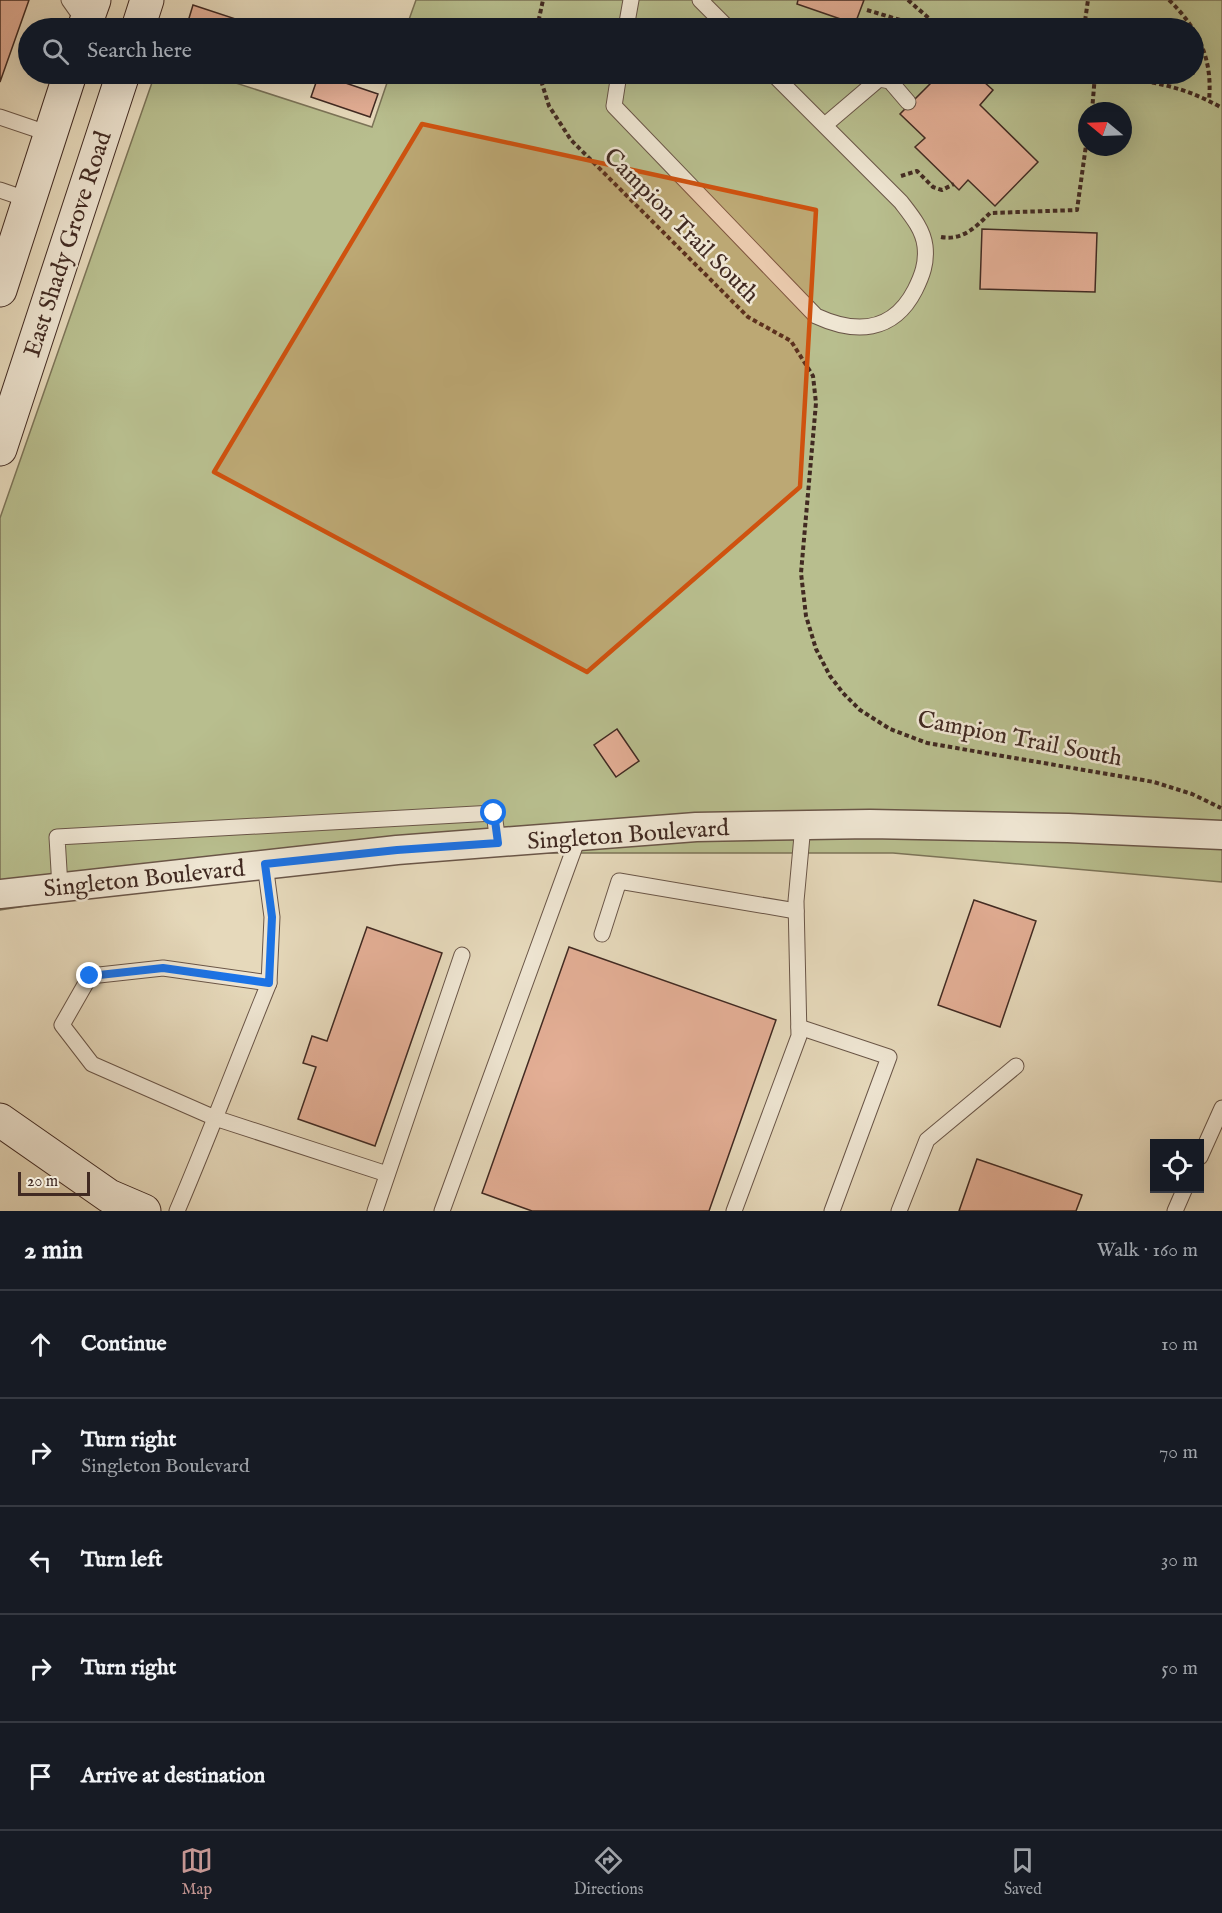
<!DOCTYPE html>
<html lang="en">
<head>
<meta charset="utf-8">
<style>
	:root { --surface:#171b24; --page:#20242c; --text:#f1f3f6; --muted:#9ea1a6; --line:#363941; --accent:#c59692 }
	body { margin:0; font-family:"IM FELL English",serif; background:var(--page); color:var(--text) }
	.controls { position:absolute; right:18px; bottom:18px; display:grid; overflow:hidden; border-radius:0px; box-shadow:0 6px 24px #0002 }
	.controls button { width:54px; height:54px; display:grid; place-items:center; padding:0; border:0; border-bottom:2px solid var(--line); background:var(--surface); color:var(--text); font:30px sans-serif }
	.compass { position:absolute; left:1078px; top:102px; width:54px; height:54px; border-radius:50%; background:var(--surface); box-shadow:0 6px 24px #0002; rotate:289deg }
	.scale { position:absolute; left:18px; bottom:15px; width:72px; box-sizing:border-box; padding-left:6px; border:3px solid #412a22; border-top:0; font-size:16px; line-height:21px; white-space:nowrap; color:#412a22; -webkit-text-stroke:4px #efe6d3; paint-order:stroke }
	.stop { position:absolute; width:18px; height:18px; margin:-14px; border:4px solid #1a73e8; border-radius:50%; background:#fff }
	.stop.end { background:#1a73e8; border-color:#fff; box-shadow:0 2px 6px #0008 }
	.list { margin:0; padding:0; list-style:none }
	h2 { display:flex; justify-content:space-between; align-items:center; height:78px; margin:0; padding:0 24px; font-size:26px }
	h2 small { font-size:20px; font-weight:400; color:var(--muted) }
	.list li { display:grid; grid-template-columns:39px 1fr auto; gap:18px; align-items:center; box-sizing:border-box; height:108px; padding:0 24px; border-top:2px solid var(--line) }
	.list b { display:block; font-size:22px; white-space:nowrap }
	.list p { margin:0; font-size:20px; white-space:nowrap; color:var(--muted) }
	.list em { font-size:20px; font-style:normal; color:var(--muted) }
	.icon { flex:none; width:33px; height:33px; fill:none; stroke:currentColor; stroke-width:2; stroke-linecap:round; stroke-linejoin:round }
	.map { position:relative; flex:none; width:1222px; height:1211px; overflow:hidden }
	.search { position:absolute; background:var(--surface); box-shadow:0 6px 24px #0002; left:18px; right:18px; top:18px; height:66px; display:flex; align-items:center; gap:15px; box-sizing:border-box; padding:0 21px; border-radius:33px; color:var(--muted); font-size:22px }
	.sheet { height:618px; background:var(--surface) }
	nav { display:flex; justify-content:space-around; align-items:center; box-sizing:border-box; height:84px; border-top:2px solid var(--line); background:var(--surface); font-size:16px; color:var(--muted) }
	nav a { display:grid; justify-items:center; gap:3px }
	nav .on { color:var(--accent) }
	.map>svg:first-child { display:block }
	.green { fill:#b8be8e; stroke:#7c7458; stroke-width:1.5; fill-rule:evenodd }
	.building { fill:#e3ae95; stroke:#412a22; stroke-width:1.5 }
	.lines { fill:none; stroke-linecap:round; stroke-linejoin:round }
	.service-casing { stroke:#6a5648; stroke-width:17 }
	.minor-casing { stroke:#6a5648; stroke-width:31 }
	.secondary-casing { stroke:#412a22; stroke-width:35 }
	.path { stroke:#412a22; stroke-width:4; stroke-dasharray:4.5 3; stroke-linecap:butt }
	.service { stroke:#efe6d3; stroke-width:15 }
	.minor { stroke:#efe6d3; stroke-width:28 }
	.secondary { stroke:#efe6d3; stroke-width:33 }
	.route { stroke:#1a73e8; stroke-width:8 }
	.marked { fill:#cf520f; fill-opacity:0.2; stroke:#cf520f; stroke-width:4.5; stroke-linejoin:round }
	.labels { text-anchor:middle; stroke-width:5; stroke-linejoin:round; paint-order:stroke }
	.street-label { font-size:24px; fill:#412a22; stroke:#efe6d3 }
</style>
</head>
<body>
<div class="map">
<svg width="1222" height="1211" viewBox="0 0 1222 1211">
	<rect width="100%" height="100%" fill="#e6d9bb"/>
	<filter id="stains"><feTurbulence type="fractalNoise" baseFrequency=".00333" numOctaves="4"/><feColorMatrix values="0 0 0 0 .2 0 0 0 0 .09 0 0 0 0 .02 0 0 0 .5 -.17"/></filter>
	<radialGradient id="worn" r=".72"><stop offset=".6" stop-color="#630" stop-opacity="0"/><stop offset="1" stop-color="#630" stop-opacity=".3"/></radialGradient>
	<!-- green -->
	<path class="green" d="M416,0h806v882l-329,-29h-526l-367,57v-392l155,-444h53l164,53 18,-53h804v-46h-788zM1087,111h36v36h-36z"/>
	<!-- building -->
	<g class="building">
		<path d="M0,0h29l-29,82z"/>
		<path d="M798,0h66l-9,24 -58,-20z"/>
		<path d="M193,5l67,22v1h-74z"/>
		<path d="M319,74l59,20 -8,23 -59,-20z"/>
		<path d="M940,74h7l9,8 7,-8h12l18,16 -13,15 58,57 -43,44 -27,-26 -9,10 -44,-43 10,-9 -25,-24z"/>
		<path d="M982,229l115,4 -2,59 -115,-3z"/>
		<path d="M617,729l22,32 -23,16 -22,-32z"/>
		<path d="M974,900l62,21 -36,106 -62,-22z"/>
		<path d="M367,927l75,26 -67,193 -77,-27 18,-52 -13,-4 9,-27 15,5z"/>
		<path d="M569,947l207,73 -67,191h-177l-50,-18z"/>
		<path d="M977,1159l105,36 -6,16h-117z"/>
	</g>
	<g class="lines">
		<!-- service casing -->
		<g class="service-casing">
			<g id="service">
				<path d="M69,0l17,24"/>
				<path d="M700,0l28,28"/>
				<path d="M626,28l5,-28"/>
				<path d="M619,74l-5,32 202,210c39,18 77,17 99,-26 7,-14 12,-27 10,-44 -2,-17 -14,-31 -24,-44l-128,-128"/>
				<path d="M0,117l50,17"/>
				<path d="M825,125l54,-46 11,2 18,21"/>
				<path d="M0,190l29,10"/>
				<path d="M265,864l7,53 -3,66"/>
				<path d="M60,887l-3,-50 437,-24 4,30"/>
				<path d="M602,934l17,-53 177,30"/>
				<path d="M799,1027l90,30 -57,154"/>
				<path d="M1200,1157l22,-49"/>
				<path d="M177,1211c32,-75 61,-152 92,-228l-106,-15 -73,8 -28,49 30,39 123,54 172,56"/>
				<path d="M375,1211l87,-256"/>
				<path d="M442,1211l136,-373"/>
				<path d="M734,1211l65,-175 -3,-135 7,-76"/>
				<path d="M899,1211l28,-71 89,-74"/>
				<path d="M1175,1211l10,-23"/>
			</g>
		</g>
		<!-- minor casing -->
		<g class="minor-casing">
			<path id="minor" d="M0,894l397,-44 299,-23 174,-3 198,4 154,7"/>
		</g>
		<!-- secondary casing -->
		<g class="secondary-casing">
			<g id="secondary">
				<path d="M84,28l10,-28"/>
				<path d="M138,28l9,-28"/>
				<path d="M0,290l70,-216"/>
				<path d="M0,449l123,-375"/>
				<path d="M0,1120l109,76 35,15"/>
			</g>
		</g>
		<!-- path -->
		<g class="path">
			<path d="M908,0l32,28"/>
			<path d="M1169,0c29,28 44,59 40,100"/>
			<path d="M867,10l33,10 10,8"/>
			<path d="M537,28l6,-28"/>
			<path d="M1084,28l4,-28"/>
			<path d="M539,74l10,32 22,34 177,177 43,24 22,35 3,27 -15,170 5,43 10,33 14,27 13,17 17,17 30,19 37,14 227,39 38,12 29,14"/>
			<path d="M1085,74c52,6 90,7 137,34"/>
			<path d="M1092,111l3,-36"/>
			<path d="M901,176l16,-5 16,16 9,3 12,-6"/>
			<path d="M941,237c21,4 35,-10 49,-24l87,-3 10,-72"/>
		</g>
		<!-- service -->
		<use href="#service" class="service"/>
		<!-- minor -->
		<use href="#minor" class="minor"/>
		<!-- secondary -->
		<use href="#secondary" class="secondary"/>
	</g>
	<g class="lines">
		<!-- route -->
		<path class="route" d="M90,976l73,-8 106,15 3,-66 -7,-53 132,-14 101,-7 -4,-30"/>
	</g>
	<!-- marked area -->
	<path class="marked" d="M422,124l394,86 -16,277 -213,185 -373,-200z"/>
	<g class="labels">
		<!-- street labels -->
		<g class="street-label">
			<text transform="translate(682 225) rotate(45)" y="8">Campion Trail South</text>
			<text transform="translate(67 244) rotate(-72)" y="8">East Shady Grove Road</text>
			<text transform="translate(1020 738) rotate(11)" y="8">Campion Trail South</text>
			<text transform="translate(628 834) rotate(-4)" y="8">Singleton Boulevard</text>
			<text transform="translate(144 878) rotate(-6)" y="8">Singleton Boulevard</text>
		</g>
	</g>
	<rect width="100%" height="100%" filter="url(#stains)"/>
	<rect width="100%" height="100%" fill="url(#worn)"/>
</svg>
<div class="controls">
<button><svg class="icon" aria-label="locate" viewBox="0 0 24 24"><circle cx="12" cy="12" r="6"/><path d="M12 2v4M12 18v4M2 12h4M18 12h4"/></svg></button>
</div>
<svg class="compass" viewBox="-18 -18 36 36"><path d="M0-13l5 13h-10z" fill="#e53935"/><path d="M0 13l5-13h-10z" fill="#9ea1a6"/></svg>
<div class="scale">20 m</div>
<div class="stop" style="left:494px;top:813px"></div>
<div class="stop end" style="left:90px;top:976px"></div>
<div class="search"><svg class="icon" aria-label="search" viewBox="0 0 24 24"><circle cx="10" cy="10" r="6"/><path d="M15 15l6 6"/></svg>Search here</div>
</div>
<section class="sheet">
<h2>2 min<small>Walk · 160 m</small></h2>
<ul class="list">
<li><svg class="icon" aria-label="ahead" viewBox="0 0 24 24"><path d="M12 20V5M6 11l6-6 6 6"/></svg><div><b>Continue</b></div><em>10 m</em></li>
<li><svg class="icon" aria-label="right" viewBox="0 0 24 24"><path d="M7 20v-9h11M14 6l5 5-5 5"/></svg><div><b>Turn right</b><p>Singleton Boulevard</p></div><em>70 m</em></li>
<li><svg class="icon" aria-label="left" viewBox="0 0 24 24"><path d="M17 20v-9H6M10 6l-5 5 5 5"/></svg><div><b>Turn left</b></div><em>30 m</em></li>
<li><svg class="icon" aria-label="right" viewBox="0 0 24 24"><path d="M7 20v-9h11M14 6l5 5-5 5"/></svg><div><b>Turn right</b></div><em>50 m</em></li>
<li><svg class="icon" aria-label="arrive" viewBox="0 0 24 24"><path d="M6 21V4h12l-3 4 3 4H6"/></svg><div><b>Arrive at destination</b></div></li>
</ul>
</section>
<nav>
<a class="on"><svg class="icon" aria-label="map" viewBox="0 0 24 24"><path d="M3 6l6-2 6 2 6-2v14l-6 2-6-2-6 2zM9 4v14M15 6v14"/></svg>Map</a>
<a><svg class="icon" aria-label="directions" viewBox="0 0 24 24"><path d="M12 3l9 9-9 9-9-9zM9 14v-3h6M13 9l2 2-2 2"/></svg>Directions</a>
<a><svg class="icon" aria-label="saved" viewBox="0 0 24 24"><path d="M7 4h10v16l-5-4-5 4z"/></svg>Saved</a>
</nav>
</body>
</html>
